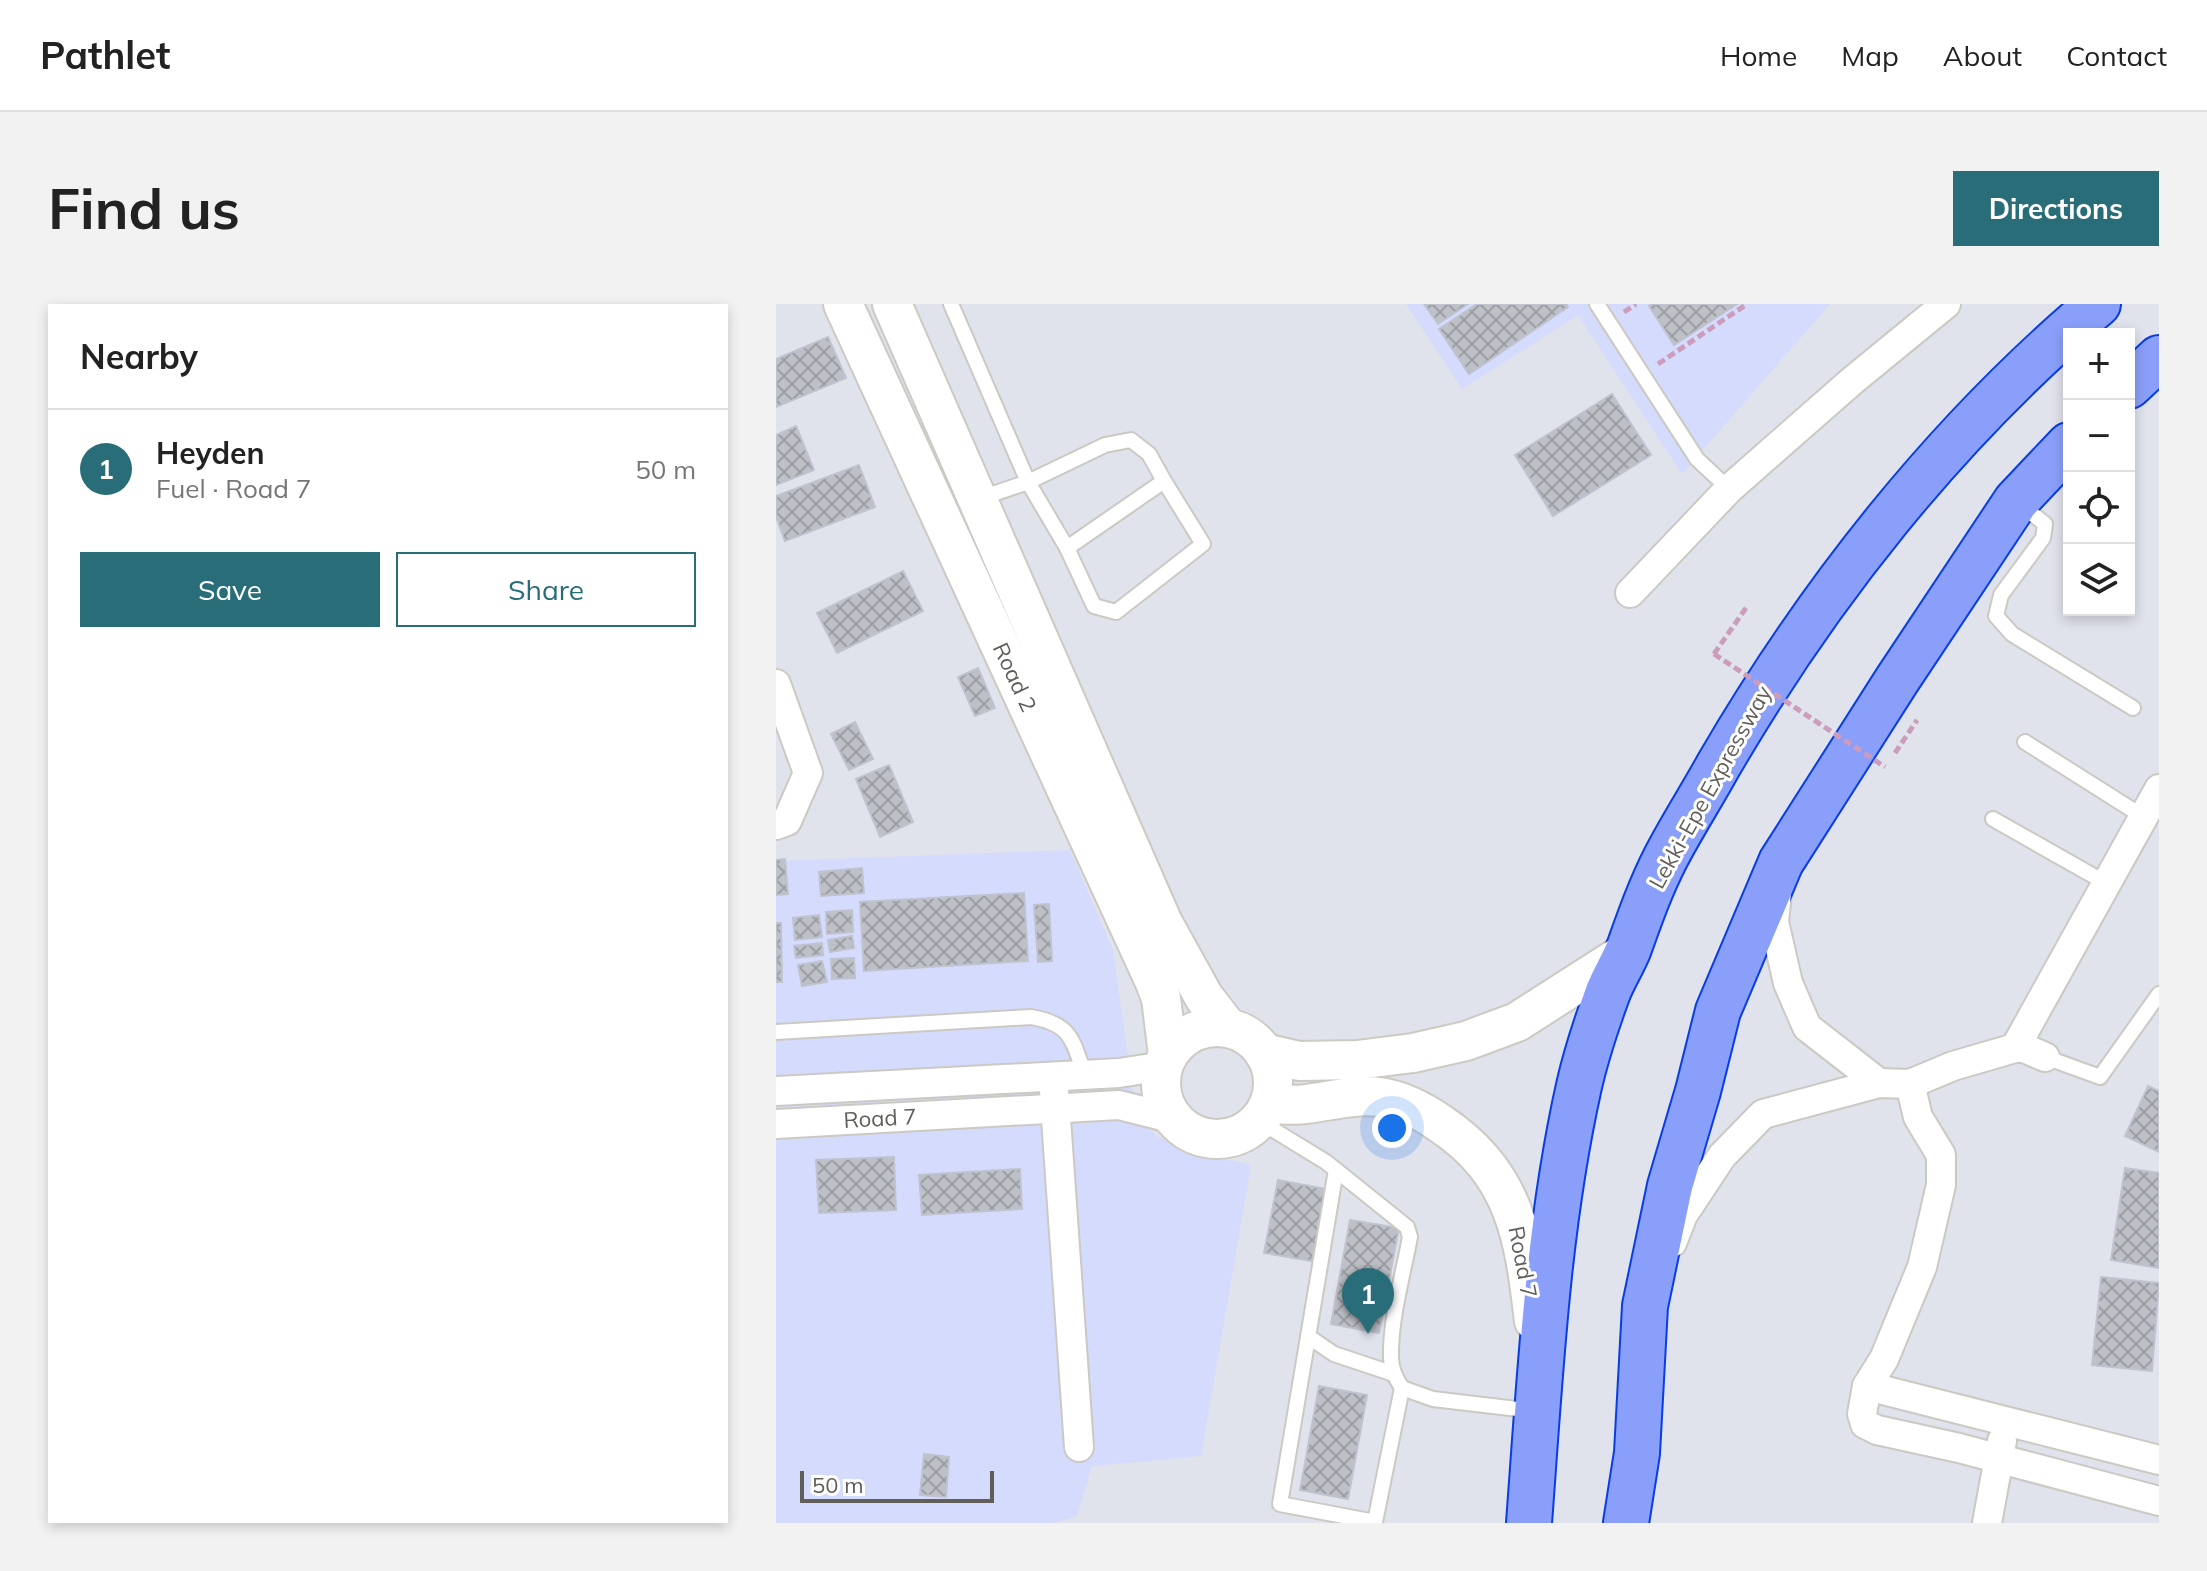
<!DOCTYPE html>
<html lang="en">
<head>
<meta charset="utf-8">
<style>
	:root { --surface:#fff; --page:#f2f2f2; --text:#222; --muted:#767676; --line:#e0e0e0; --accent:#286d78 }
	body { margin:0; font-family:Mulish,sans-serif; background:var(--page); color:var(--text) }
	.controls { position:absolute; right:24px; top:24px; display:grid; overflow:hidden; border-radius:0px; box-shadow:0 4px 12px #0003 }
	.controls button { width:72px; height:72px; display:grid; place-items:center; padding:0; border:0; border-bottom:2px solid var(--line); background:var(--surface); color:var(--text); font:40px sans-serif }
	.scale { position:absolute; left:24px; bottom:20px; width:194px; box-sizing:border-box; padding-left:8px; border:4px solid #615e59; border-top:0; font-size:22px; line-height:28px; white-space:nowrap; color:#615e59; -webkit-text-stroke:6px #fff; paint-order:stroke }
	.you { position:absolute; left:616px; top:824px; width:28px; height:28px; margin:-20px; border:6px solid #fff; border-radius:50%; background:#1a73e8; box-shadow:0 0 0 12px #1a73e833 }
	.badge { display:grid; place-items:center; width:52px; height:52px; border-radius:50%; background:var(--accent); color:#fff; font-size:26px; font-weight:700 }
	.pin { position:absolute; translate:-50% -66px; filter:drop-shadow(0 2px 4px #0008) }
	.pin::after { content:''; position:absolute; top:42px; width:28px; height:24px; background:inherit; clip-path:polygon(0 0,100% 0,50% 100%) }
	.list { margin:0; padding:0; list-style:none }
	h2 { display:flex; justify-content:space-between; align-items:center; height:104px; margin:0; padding:0 32px; font-size:34px }
	h2 small { font-size:26px; font-weight:400; color:var(--muted) }
	.list li { display:grid; grid-template-columns:52px 1fr auto; gap:24px; align-items:center; box-sizing:border-box; height:120px; padding:0 32px; border-top:2px solid var(--line) }
	.list b { display:block; font-size:30px; white-space:nowrap }
	.list p { margin:0; font-size:26px; white-space:nowrap; color:var(--muted) }
	.list em { font-size:26px; font-style:normal; color:var(--muted) }
	.actions { display:flex; gap:16px; padding:24px 32px }
	.actions a { flex:1; padding:18px 0; border:2px solid var(--accent); border-radius:0px; text-align:center; font-size:28px; color:var(--accent) }
	.actions .main { background:var(--accent); color:#fff }
	.icon { flex:none; width:44px; height:44px; fill:none; stroke:currentColor; stroke-width:2; stroke-linecap:round; stroke-linejoin:round }
	.map { position:relative; flex:none; width:1383px; height:1219px; overflow:hidden; border-radius:0px }
	header { display:flex; align-items:center; gap:48px; box-sizing:border-box; height:112px; padding:0 40px; background:var(--surface); border-bottom:2px solid var(--line) }
	header strong { font-size:38px }
	nav { display:flex; gap:44px; margin-inline-start:auto; font-size:28px }
	.intro { display:flex; align-items:center; justify-content:space-between; box-sizing:border-box; height:192px; padding:0 48px }
	h1 { margin:0; font-size:56px }
	.button { padding:20px 36px; border-radius:0px; background:var(--accent); color:#fff; font-size:28px; font-weight:700 }
	main { display:flex; gap:48px; padding:0 48px }
	aside { flex:1; background:var(--surface); border-radius:0px; box-shadow:0 4px 12px #0003 }
	.map>svg:first-child { display:block }
	.commercial { fill:#d5dbfc }
	.building { fill:url(#building-cross-hatch); stroke:#bfc3d0; stroke-width:2 }
	.lines { fill:none; stroke-linecap:round; stroke-linejoin:round }
	.lane-casing { stroke:#cbc9c4; stroke-width:18 }
	.street-casing { stroke:#cbc9c4; stroke-width:32 }
	.secondary-casing { stroke:#cdcac4; stroke-width:42 }
	.highway-casing { stroke:#083de4; stroke-width:48 }
	.path { stroke:#cb9cbb; stroke-width:5; stroke-dasharray:8 4; stroke-linecap:butt }
	.lane { stroke:#fff; stroke-width:14 }
	.street { stroke:#fff; stroke-width:28 }
	.secondary { stroke:#fff; stroke-width:38 }
	.highway { stroke:#8a9ff9; stroke-width:44 }
	.path-bridge { stroke:#cb9cbb; stroke-width:5; stroke-dasharray:8 4; stroke-linecap:butt }
	.labels { text-anchor:middle; stroke-width:6; stroke-linejoin:round; paint-order:stroke }
	.street-label { font-size:22px; fill:#615e59; stroke:#fff }
</style>
</head>
<body>
<header>
<strong>Pathlet</strong>
<nav><a>Home</a><a>Map</a><a>About</a><a>Contact</a></nav>
</header>
<div class="intro"><h1>Find us</h1><a class="button">Directions</a></div>
<main>
<aside>
<h2>Nearby<small></small></h2>
<ul class="list">
<li><span class="badge">1</span><div><b>Heyden</b><p>Fuel · Road 7</p></div><em>50 m</em></li>
</ul>
<div class="actions"><a class="main">Save</a><a>Share</a></div>
</aside>
<div class="map">
<svg width="1383" height="1219" viewBox="0 0 1383 1219">
	<defs>
		<pattern id="building-cross-hatch" width="8" height="8" patternUnits="userSpaceOnUse" patternTransform="scale(2)"><rect width="8" height="8" fill="#bdc0c6"/><path d="M0 0l8 8M0 8l8-8" fill="none" stroke="#9d9fa4"/></pattern>
	</defs>
	<rect width="100%" height="100%" fill="#e0e2ec"/>
	<!-- commercial -->
	<g class="commercial">
		<path d="M630,0h424l-148,170 -104,-159 -116,74z"/>
		<path d="M294,546l43,100 23,165 20,21 31,14 64,15 -50,291 -109,10 -15,50 -23,7h-278v-662z"/>
	</g>
	<!-- building -->
	<g class="building">
		<path d="M648,0h44l-30,20z"/>
		<path d="M701,0h89l2,3 -99,67 -30,-45z"/>
		<path d="M875,0h86l-63,41 -25,-39z"/>
		<path d="M52,33l18,41 -70,29v-48z"/>
		<path d="M836,90l39,61 -98,61 -38,-61z"/>
		<path d="M20,122l18,44 -38,15v-50z"/>
		<path d="M83,161l16,42 -90,34 -9,-24v-21z"/>
		<path d="M127,267l20,40 -86,42 -20,-40z"/>
		<path d="M202,364l17,40 -20,8 -17,-39z"/>
		<path d="M79,418l18,37 -24,11 -18,-36z"/>
		<path d="M113,461l24,57 -33,15 -24,-58z"/>
		<path d="M9,555l3,35 -12,1v-35z"/>
		<path d="M86,564l2,25 -43,3 -2,-24z"/>
		<path d="M248,589l4,68 -164,10 -4,-69z"/>
		<path d="M273,600l3,57 -14,1 -4,-57z"/>
		<path d="M76,606l1,22 -26,2 -1,-22z"/>
		<path d="M43,611l3,22 -27,3 -2,-22z"/>
		<path d="M0,619h5l1,59h-6z"/>
		<path d="M76,632l2,12 -24,4 -2,-12z"/>
		<path d="M46,639l1,12 -27,3 -2,-12z"/>
		<path d="M78,654l1,20 -23,1 -1,-20z"/>
		<path d="M46,657l5,21 -25,4 -4,-21z"/>
		<path d="M1372,782l11,5v61l-34,-16z"/>
		<path d="M118,853l2,53 -77,3 -3,-53z"/>
		<path d="M1349,864l34,5v95l-48,-8z"/>
		<path d="M244,865l2,40 -100,6 -3,-40z"/>
		<path d="M502,876l48,9 -14,72 -48,-8z"/>
		<path d="M574,916l49,8 -20,105 -48,-9z"/>
		<path d="M1325,973l58,6 -7,88 -60,-6z"/>
		<path d="M543,1082l48,9 -19,104 -48,-9z"/>
		<path d="M148,1150l25,3 -3,40 -26,-2z"/>
	</g>
	<g class="lines">
		<!-- lane casing -->
		<g class="lane-casing">
			<g id="lane">
				<path d="M175,0l77,178 39,66 97,-67 -15,-27 -18,-14 -26,5 -77,37 -50,17"/>
				<path d="M821,0l100,155 32,30"/>
				<path d="M1244,200l25,20 -2,14 -42,57 -5,21 16,18 121,74"/>
				<path d="M291,244l27,58 22,6 87,-68 -39,-63"/>
				<path d="M1249,438l117,74"/>
				<path d="M1217,515l113,64"/>
				<path d="M0,728l255,-15c41,7 41,23 54,58"/>
				<path d="M1269,753l55,20 59,-83"/>
				<path d="M483,817l67,41 81,65 3,10c-7,38 -20,83 -19,121 0,12 5,21 11,30l31,11 101,12"/>
				<path d="M560,866l-56,334 95,18 27,-134"/>
				<path d="M533,1033l25,17 60,20"/>
			</g>
		</g>
		<!-- street casing -->
		<g class="street-casing">
			<g id="street">
				<path d="M854,289l99,-104 123,-108 94,-77"/>
				<path d="M0,380l32,89 -21,48 -11,4"/>
				<path d="M1001,588l-3,30 14,61 19,44 72,56"/>
				<path d="M1239,744l144,-259"/>
				<path d="M1134,780l8,33 23,38v30l-19,82 -38,92 -17,27 -5,28 3,10 12,6 82,18 200,53"/>
				<path d="M278,786l25,357"/>
				<path d="M0,787l343,-18 45,-7"/>
				<path d="M0,820l343,-19 55,14"/>
				<path d="M896,939l11,-28 39,-59 41,-42 116,-31 31,1 43,-18 62,-18h9l21,9"/>
				<path d="M1091,1082l292,74"/>
				<path d="M1211,1219l15,-82"/>
			</g>
		</g>
		<!-- secondary casing -->
		<g class="secondary-casing">
			<g id="secondary">
				<path d="M67,0l311,676 7,18 7,57"/>
				<path d="M116,0l271,619 41,74 24,31"/>
				<circle cx="441" cy="779" r="56"/>
				<path d="M488,749l35,8 58,-1 56,-7 53,-12 51,-19 111,-71"/>
				<path d="M494,800c12,0 24,2 36,0 24,-3 50,-10 74,-7 21,3 44,15 61,27 75,50 83,114 93,197"/>
			</g>
		</g>
		<!-- highway casing -->
		<g class="highway-casing">
			<g id="highway">
				<path d="M1353,82l30,-28"/>
				<path d="M753,1219c11,-146 18,-294 50,-437 7,-31 18,-64 29,-94 6,-15 15,-29 21,-44 11,-31 22,-62 37,-91 16,-31 35,-60 52,-91 100,-172 227,-333 380,-462"/>
				<path d="M850,1219l11,-70 8,-147 25,-120 28,-95 20,-80 63,-149 116,-182 119,-179 53,-56"/>
			</g>
		</g>
		<!-- path -->
		<g class="path">
			<path d="M848,8l12,-8"/>
			<path d="M882,60l89,-60"/>
			<path d="M938,350l32,-46"/>
			<path d="M1119,449l22,-33"/>
		</g>
		<!-- lane -->
		<use href="#lane" class="lane"/>
		<!-- street -->
		<use href="#street" class="street"/>
		<!-- secondary -->
		<use href="#secondary" class="secondary"/>
		<!-- highway -->
		<use href="#highway" class="highway"/>
		<!-- path-bridge -->
		<path class="path-bridge" d="M938,350l171,113"/>
	</g>
	<g class="labels">
		<!-- street labels -->
		<g class="street-label">
			<text transform="translate(239 373) rotate(65)" y="8">Road 2</text>
			<text transform="translate(934 483) rotate(-61)" y="8">Lekki-Epe Expressway</text>
			<text transform="translate(104 814) rotate(-3)" y="8">Road 7</text>
			<text transform="translate(747 958) rotate(79)" y="8">Road 7</text>
		</g>
	</g>
</svg>
<div class="controls">
<button>+</button>
<button>−</button>
<button><svg class="icon" aria-label="locate" viewBox="0 0 24 24"><circle cx="12" cy="12" r="6"/><path d="M12 2v4M12 18v4M2 12h4M18 12h4"/></svg></button>
<button><svg class="icon" aria-label="layers" viewBox="0 0 24 24"><path d="M12 4l9 5-9 5-9-5zM3 14l9 5 9-5"/></svg></button>
</div>
<div class="scale">50 m</div>
<div class="you"></div>
<div class="pin badge" style="left:592px;top:1030px">1</div>
</div>
</main>
</body>
</html>
